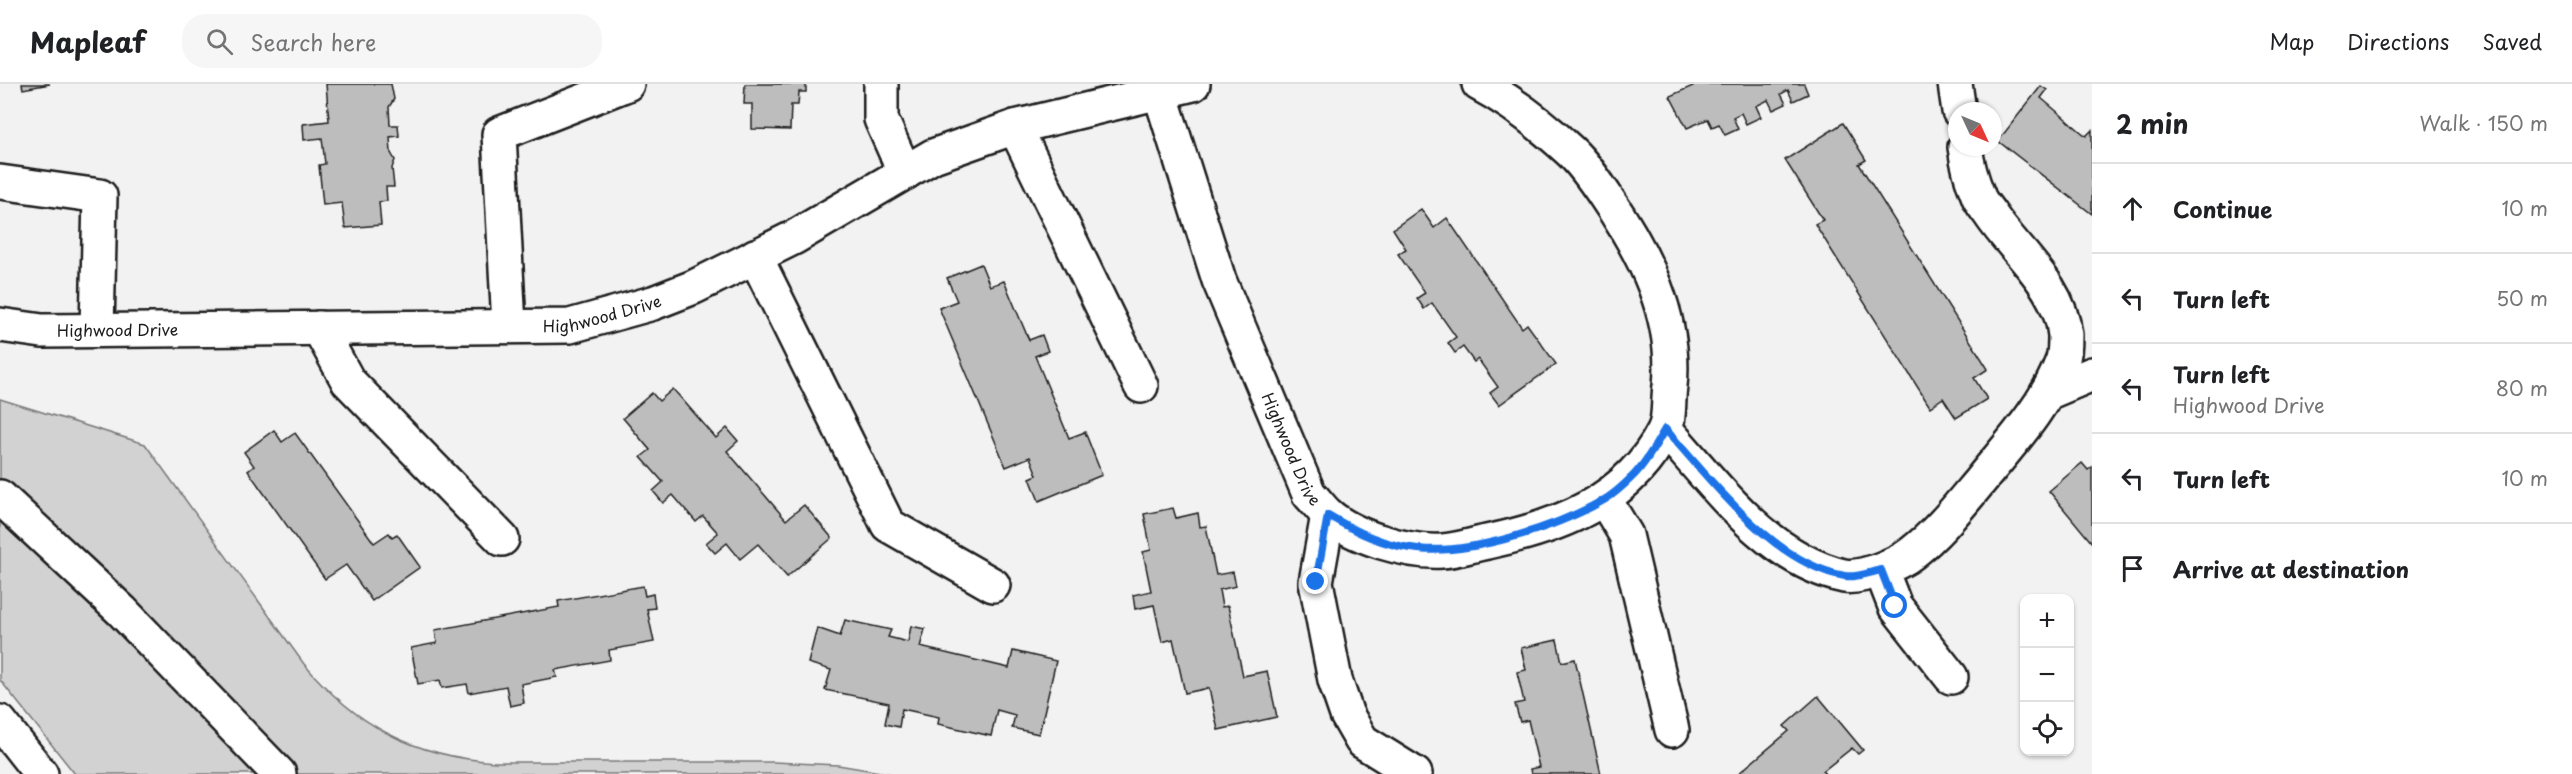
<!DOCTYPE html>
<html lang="en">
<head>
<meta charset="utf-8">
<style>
	:root { --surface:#fff; --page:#f6f6f6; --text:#202124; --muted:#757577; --line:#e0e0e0 }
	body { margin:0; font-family:"Playpen Sans",sans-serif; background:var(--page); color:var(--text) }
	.controls { position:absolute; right:18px; bottom:18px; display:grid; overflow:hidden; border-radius:12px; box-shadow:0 2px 4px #0004 }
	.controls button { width:54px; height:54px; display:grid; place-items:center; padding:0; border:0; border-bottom:2px solid var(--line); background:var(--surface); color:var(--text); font:30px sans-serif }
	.compass { position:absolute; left:1948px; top:18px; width:54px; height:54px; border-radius:50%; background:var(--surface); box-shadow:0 2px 4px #0004; rotate:134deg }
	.stop { position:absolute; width:18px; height:18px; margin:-14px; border:4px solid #1a73e8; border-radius:50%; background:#fff }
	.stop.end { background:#1a73e8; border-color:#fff; box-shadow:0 2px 6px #0008 }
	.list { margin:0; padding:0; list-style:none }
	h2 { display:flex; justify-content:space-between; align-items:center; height:78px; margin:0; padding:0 24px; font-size:26px }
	h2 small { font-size:20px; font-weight:400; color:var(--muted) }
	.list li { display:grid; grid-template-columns:39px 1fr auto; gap:18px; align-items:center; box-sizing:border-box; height:90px; padding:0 24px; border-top:2px solid var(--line) }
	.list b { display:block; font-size:22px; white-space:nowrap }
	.list p { margin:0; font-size:20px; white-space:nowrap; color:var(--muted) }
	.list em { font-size:20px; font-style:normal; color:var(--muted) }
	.icon { flex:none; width:33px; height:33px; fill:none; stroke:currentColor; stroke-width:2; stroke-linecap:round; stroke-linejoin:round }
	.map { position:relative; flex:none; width:2092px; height:690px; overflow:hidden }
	header { display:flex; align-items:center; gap:36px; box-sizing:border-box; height:84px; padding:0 30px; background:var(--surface); border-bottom:2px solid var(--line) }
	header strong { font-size:28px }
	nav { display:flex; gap:33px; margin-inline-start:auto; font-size:21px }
	.search { width:420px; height:54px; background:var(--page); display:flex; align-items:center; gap:15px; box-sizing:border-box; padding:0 21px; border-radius:24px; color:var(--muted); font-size:22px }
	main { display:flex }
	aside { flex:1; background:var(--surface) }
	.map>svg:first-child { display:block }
	.green { fill:#d2d2d2; stroke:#777; stroke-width:1.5 }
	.building { fill:#bdbdbd; stroke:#1c1c1c; stroke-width:1.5 }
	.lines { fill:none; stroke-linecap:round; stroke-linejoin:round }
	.minor-casing { stroke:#1c1c1c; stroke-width:38 }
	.minor { stroke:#fff; stroke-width:33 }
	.route { stroke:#1a73e8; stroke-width:8 }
	.labels { text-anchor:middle; stroke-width:4.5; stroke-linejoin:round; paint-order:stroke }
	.street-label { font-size:16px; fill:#1c1c1c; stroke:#fff }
</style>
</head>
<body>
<header>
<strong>Mapleaf</strong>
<div class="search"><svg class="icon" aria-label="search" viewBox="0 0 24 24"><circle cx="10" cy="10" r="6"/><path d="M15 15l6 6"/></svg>Search here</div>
<nav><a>Map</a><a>Directions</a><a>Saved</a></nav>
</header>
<main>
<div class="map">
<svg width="2092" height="690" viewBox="0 0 2092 690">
	<rect width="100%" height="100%" fill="#f2f2f2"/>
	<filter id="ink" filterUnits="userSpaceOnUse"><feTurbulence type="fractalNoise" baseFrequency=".0167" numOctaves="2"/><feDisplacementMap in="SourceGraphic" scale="12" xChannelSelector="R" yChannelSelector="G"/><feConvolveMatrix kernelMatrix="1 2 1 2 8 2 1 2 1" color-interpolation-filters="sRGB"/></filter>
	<g filter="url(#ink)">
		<!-- green -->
		<path class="green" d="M0,315l145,45 159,220c52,62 110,92 191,98h278l65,3 54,9h-817l-75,-94z"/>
		<!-- building -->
		<g class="building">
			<path d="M22,0h28l-27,5z"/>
			<path d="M326,0h65l3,15 -5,8 1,18h8l1,11 -9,1 1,16 4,7 -3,8 2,19h-8l1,14 -8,1 2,23 -36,3 -3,-25 -19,2 -4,-40 6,-1 -3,-26 -18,2 -1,-16 26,-3z"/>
			<path d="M745,0h61v8h-7l-1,13h-7l-1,25 -38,-1v-25h-8z"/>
			<path d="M1692,0h112l4,10 -15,7 -5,-11 -7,4 5,10 -13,6 -5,-10 -12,6 5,11 -15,7 -5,-11 -8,4 5,12 -13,6 -6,-11 -7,3 -4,-8 -21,9 -17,-32 23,-10z"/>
			<path d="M2041,2l6,4 -6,8 45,38 6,-6v84l-94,-73z"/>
			<path d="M1843,39l23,37 -7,4 129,205 -14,9 13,21 -31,19 -13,-20 -13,9 -115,-183 8,-4 -38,-60z"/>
			<path d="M1421,125l13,19 13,-10 75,110 5,-4 29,40 -57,41 -9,-12 8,-6 -20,-28 -4,3 -11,-15 -8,6 -7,-10 8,-6 -24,-34 -8,6 -7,-11 8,-5 -27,-39 8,-5 -13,-20z"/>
			<path d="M981,180l9,22 14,-5 25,59 13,-5 6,16 -13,5 34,82 16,-6 17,43 -63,26 -9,-23 7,-3 -7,-18 -24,10 -67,-159 18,-7 -10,-23z"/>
			<path d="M673,305l43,49 11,-10 11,13 -11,10 59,69 18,-15 28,33 -45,39 -29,-33 -18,15 -13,-16 -12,10 -9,-10 12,-10 -15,-17 -7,6 -23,-27 -10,8 -10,-12 10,-9 -22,-25 9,-7 -27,-32 29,-25 7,8z"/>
			<path d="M274,346l8,12 13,-9 79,110 15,-10 3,4 5,-3 23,33 -48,34 -26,-36 -21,14 -77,-108 6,-5 -10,-14z"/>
			<path d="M2082,379l6,7 4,-3v76l-43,-52z"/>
			<path d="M1173,424l3,10 22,-5 2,14 6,-1 10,49 17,-3 3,14 -17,4 3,17 6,-1 15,70 24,-5 10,46 -59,13 -9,-42 -24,5 -12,-54 -11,3 -8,-37 -19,4 -2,-14 18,-4 -8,-39 8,-2 -7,-36z"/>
			<path d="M643,502l2,10 8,-2 2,14 -8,1 7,33 -45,8 1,10 -55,10 2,7 -36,7 3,19 -14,3 -4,-20 -37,7 -2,-9 -25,4 -2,-8 -22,4 -7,-36 26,-5 -2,-13 124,-23 -1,-6z"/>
			<path d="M845,536l46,10 -3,7 20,5 3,-16 14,3 -5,18 89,21 4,-17 43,10 -17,73 -27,-6 3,-13 -18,-5 -6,26 -53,-12 1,-7 -37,-8 -3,18 -14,-3 4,-21 -64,-13 6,-20 -23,-7 9,-35 23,8z"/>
			<path d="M1557,556l5,22 13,-3 26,115h-70l-1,-5 9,-2 -11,-47 -8,2 -5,-18 9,-2 -7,-30 9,-2 -5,-22z"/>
			<path d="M1818,612l45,54 -5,4 -6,-6 -29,23 2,3h-87l51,-43 -5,-5z"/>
		</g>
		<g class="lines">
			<!-- minor casing -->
			<g class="minor-casing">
				<g id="minor">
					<path d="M881,0v35l24,54"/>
					<path d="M1955,0l4,27"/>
					<path id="s1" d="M1160,9l59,187 90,214c6,6 12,14 18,20 26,23 81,39 115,37 15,-1 30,-6 45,-9 72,-15 141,-41 177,-111 6,-11 4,-32 6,-45 7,-69 -26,-133 -64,-189 -10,-15 -22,-33 -36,-46 -27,-25 -59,-50 -91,-67"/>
					<path d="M1015,43l126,259"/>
					<path d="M0,98l100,14 -3,134"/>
					<path d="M755,172l133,269 105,60"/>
					<path id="s2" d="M0,241l42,6 528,-5 83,-23 41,-16 99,-49 140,-82 82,-29 178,-43"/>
					<path d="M509,242l-10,-192 128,-50"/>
					<path d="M319,244l29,53 154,158"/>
					<path d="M2047,309l45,-19"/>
					<path d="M1665,345c50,55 102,130 179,147 18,3 54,-12 68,-23 26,-20 47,-47 68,-72 30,-37 65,-74 82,-119 3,-7 3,-19 3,-27 -5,-50 -49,-82 -75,-121 -4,-6 -10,-12 -12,-19 -6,-14 -11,-33 -13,-48"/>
					<path d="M0,413l122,114 157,163"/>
					<path d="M1605,416l21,35 46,195"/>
					<path d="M1328,431l-12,67 19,98 12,35 15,26 53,33"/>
					<path d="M1881,486l14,36 56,71"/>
					<path d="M0,638l41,52"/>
				</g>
			</g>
			<!-- minor -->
			<use href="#minor" class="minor"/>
		</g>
	</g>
	<g class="lines" filter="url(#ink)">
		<!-- route -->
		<path class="route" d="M1316,498l12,-67c28,17 57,31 90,34 53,6 138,-22 184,-48 12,-6 23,-17 32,-26 13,-13 22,-31 31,-46 47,51 108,135 180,147 11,2 26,-4 36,-6l14,36"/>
	</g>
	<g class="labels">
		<!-- street labels -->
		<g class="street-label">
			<text dy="6" stroke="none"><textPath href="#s2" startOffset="604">Highwood Drive</textPath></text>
			<text dy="6" stroke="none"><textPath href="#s2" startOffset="118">Highwood Drive</textPath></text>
			<text dy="6" stroke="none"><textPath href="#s1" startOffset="380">Highwood Drive</textPath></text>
		</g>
	</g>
</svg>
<div class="controls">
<button>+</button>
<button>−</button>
<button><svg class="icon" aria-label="locate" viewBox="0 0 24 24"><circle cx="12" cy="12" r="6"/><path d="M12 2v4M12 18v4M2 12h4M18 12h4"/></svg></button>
</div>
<svg class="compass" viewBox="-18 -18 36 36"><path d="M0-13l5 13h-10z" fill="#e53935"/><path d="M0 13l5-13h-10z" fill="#757577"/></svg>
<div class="stop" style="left:1895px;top:522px"></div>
<div class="stop end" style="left:1316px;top:498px"></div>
</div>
<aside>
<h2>2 min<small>Walk · 150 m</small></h2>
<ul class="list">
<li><svg class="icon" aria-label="ahead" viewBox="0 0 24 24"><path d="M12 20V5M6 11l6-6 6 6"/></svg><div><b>Continue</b></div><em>10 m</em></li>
<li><svg class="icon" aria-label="left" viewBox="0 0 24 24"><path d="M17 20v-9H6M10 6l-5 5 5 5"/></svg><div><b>Turn left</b></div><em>50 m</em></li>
<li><svg class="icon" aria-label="left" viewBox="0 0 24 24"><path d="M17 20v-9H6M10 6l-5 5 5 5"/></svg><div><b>Turn left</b><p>Highwood Drive</p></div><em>80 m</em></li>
<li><svg class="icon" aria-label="left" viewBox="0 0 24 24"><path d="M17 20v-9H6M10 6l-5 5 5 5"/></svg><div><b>Turn left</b></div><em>10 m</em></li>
<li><svg class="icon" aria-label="arrive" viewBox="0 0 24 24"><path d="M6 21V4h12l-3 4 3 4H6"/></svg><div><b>Arrive at destination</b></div></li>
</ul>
</aside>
</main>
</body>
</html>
